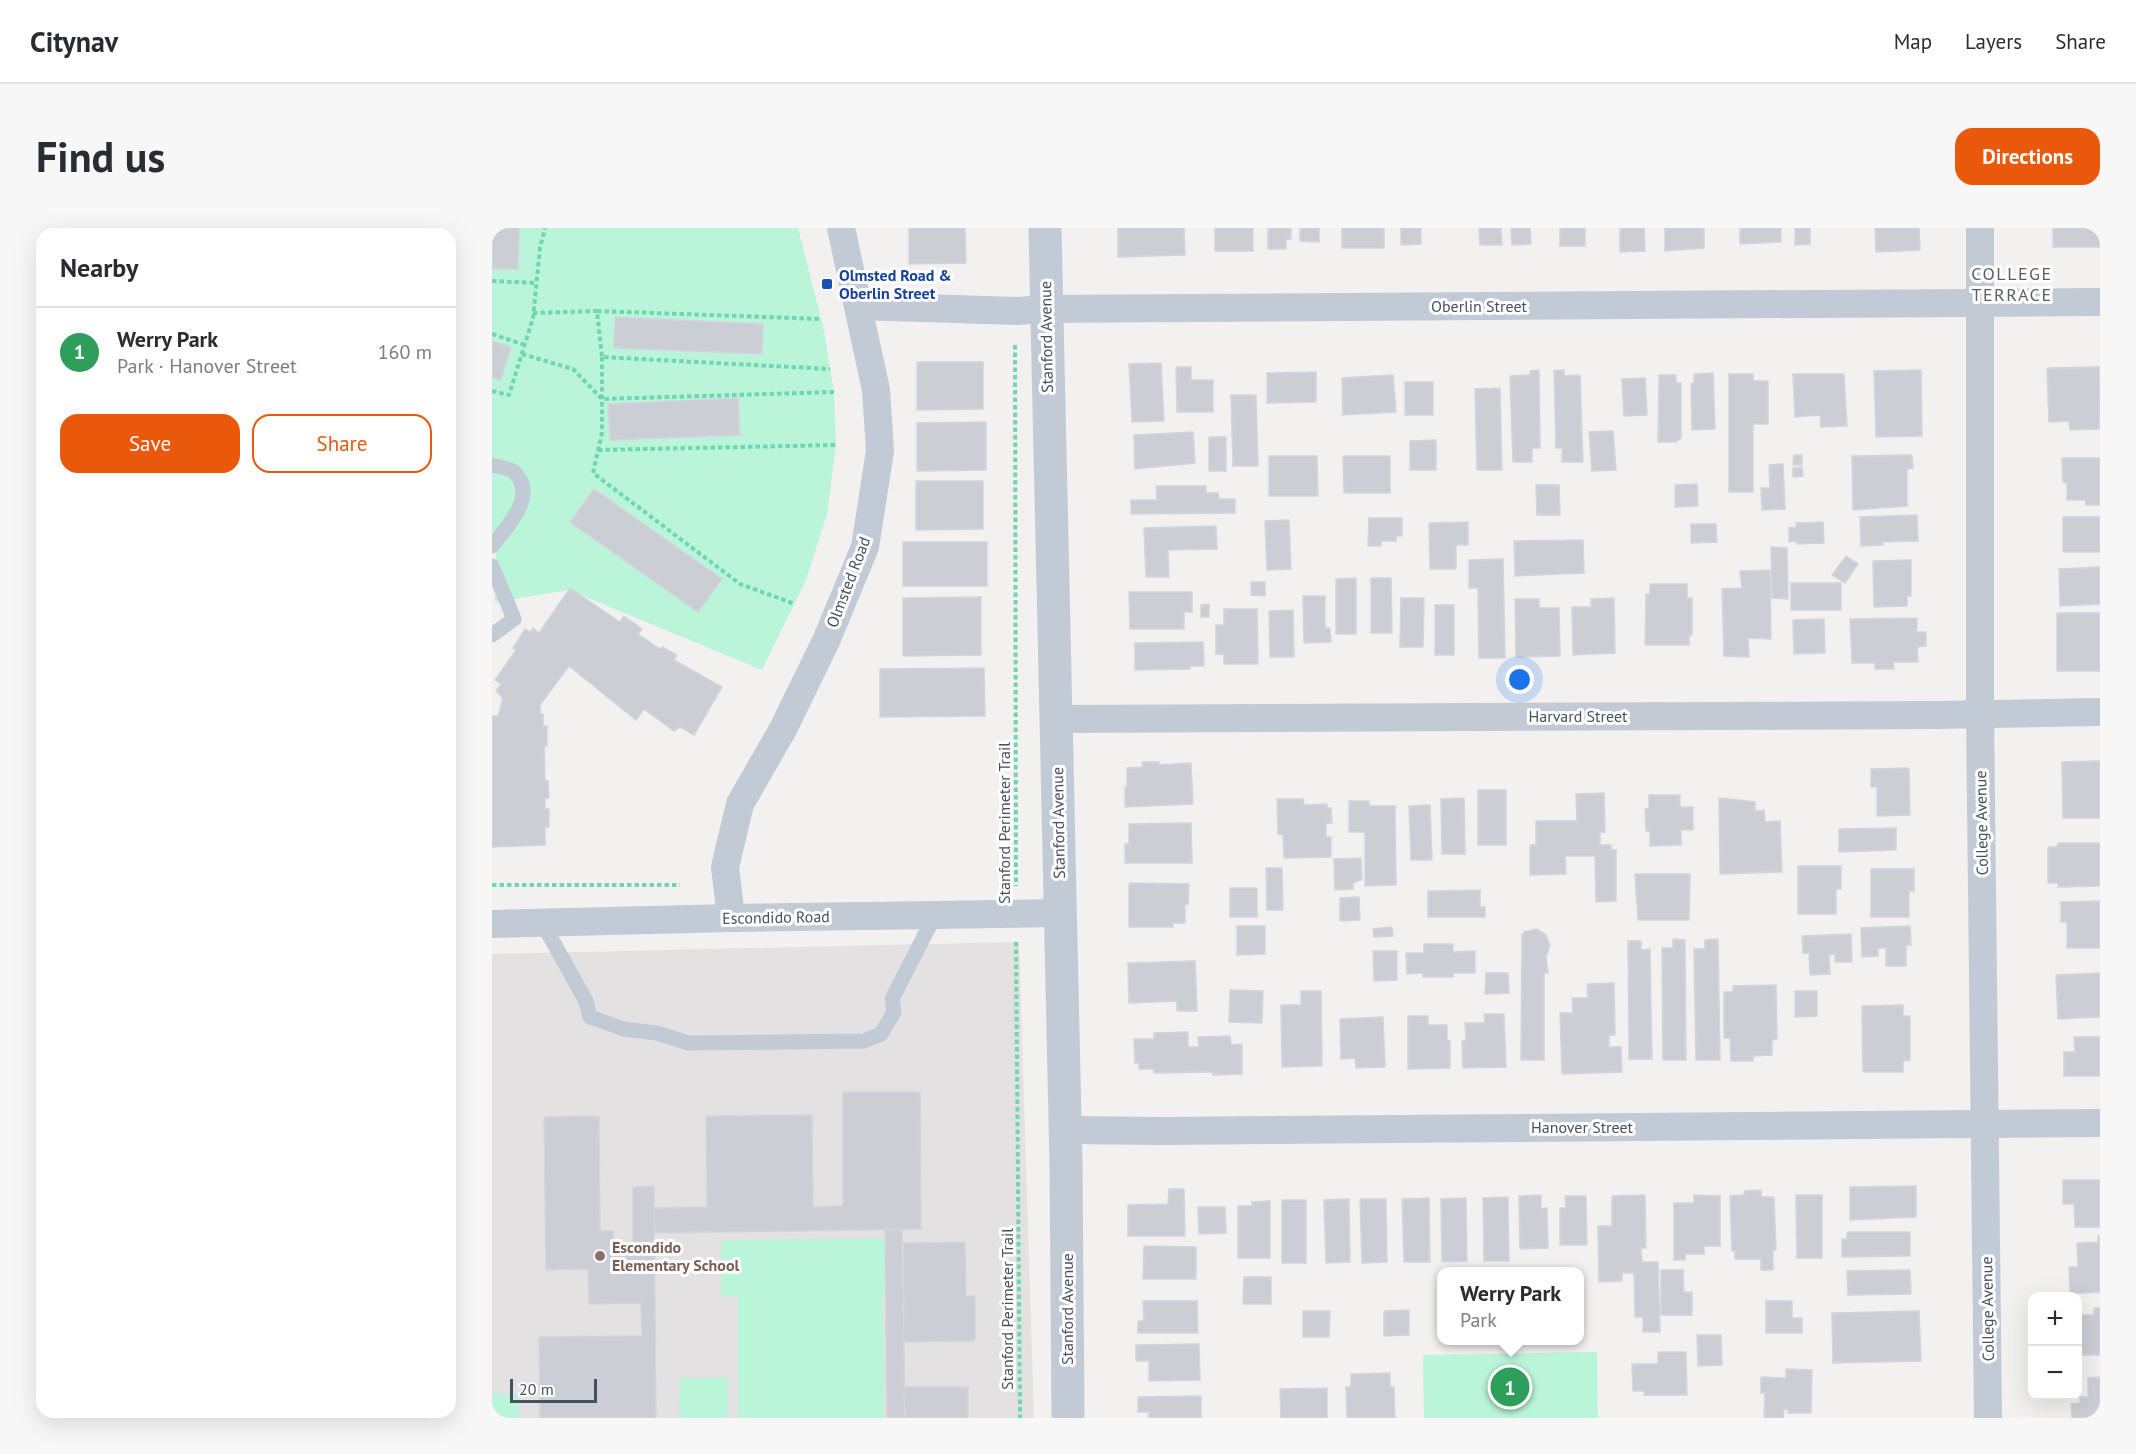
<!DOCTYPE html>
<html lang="en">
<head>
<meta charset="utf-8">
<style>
	:root { --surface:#fff; --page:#f7f7f7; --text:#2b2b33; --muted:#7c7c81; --line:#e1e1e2; --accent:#ea580c }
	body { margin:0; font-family:"PT Sans",sans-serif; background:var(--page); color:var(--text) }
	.controls { position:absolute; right:18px; bottom:18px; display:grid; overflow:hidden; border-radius:12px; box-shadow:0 6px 24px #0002 }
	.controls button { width:54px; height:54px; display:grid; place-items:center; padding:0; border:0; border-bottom:2px solid var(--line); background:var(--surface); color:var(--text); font:30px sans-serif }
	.scale { position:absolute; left:18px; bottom:15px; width:87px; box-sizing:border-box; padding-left:6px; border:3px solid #465060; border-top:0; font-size:16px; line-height:21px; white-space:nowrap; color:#465060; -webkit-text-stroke:4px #fff; paint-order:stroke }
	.you { position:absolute; left:1028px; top:452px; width:21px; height:21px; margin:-15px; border:4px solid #fff; border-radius:50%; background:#1a73e8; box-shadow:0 0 0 9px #1a73e833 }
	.badge { display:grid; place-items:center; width:39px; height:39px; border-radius:50%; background:var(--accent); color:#fff; font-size:20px; font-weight:700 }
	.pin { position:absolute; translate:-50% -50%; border:3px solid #fff; box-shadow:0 2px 6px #0006 }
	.popup { position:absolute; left:945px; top:1039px; width:147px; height:78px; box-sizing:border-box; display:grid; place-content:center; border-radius:12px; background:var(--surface); filter:drop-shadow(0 2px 4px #0005); font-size:20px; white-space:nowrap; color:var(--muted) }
	.popup b { font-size:22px; color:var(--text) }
	.popup::after { content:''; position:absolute; left:50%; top:100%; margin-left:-12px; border:12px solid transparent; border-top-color:var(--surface) }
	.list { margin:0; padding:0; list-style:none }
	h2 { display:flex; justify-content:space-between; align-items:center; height:78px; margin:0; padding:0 24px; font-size:26px }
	h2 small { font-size:20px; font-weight:400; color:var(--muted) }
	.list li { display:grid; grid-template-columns:39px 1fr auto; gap:18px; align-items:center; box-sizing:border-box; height:90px; padding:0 24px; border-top:2px solid var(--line) }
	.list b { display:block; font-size:22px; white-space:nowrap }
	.list p { margin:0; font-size:20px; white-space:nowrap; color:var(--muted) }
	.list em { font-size:20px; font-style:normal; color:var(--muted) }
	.actions { display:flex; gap:12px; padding:18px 24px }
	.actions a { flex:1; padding:14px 0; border:2px solid var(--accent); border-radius:18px; text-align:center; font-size:21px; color:var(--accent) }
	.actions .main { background:var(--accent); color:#fff }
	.map { position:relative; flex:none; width:1608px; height:1190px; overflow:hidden; border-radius:18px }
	header { display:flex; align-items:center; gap:36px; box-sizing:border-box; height:84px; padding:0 30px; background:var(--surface); border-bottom:2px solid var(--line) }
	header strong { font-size:28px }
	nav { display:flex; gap:33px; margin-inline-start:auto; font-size:21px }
	.intro { display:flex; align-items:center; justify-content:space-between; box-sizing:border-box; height:144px; padding:0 36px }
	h1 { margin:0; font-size:42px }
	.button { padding:15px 27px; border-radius:18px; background:var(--accent); color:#fff; font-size:21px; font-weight:700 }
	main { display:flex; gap:36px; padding:0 36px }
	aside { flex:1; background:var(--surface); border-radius:18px; box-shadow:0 6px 24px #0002 }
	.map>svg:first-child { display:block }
	.education { fill:#e4e1e2 }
	.green { fill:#baf4d9 }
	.building { fill:#ccced6; stroke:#d3d5dc; stroke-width:1.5 }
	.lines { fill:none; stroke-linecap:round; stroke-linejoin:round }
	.path { stroke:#6ed7b1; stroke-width:4; stroke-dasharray:4.5 3; stroke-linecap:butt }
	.service { stroke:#c2cad6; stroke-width:15 }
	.minor { stroke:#c2cad6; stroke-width:28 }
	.tertiary { stroke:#c2cad6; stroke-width:33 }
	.transit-dot { fill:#1a4fb4; stroke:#fff; stroke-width:2 }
	.education-dot { fill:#8d6e63; stroke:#fff; stroke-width:2 }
	.labels { text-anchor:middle; stroke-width:6; stroke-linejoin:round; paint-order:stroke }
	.transit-label { font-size:16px; font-weight:bold; fill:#164399; stroke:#fff; text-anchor:start }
	.street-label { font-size:16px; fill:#465060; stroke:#fff }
	.education-label { font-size:16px; font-weight:bold; fill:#785e54; stroke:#fff; text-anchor:start }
	.neighbourhood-label { font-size:18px; letter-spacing:1.5px; fill:#5c5f66; stroke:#fff }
</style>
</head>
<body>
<header>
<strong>Citynav</strong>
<nav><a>Map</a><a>Layers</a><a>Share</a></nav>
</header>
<div class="intro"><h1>Find us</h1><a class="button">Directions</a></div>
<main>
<aside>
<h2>Nearby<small></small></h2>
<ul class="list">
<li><span class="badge" style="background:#2e9e5b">1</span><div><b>Werry Park</b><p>Park · Hanover Street</p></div><em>160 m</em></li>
</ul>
<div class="actions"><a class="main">Save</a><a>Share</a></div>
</aside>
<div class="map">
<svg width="1608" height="1190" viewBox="0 0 1608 1190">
	<rect width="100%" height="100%" fill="#f3f0f0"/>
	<!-- education -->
	<path class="education" d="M527,714l15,476h-542v-464z"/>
	<!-- green -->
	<g class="green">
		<path d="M0,0h306l26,102 6,39 4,23 2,53 -9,69 -21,66 -44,90 -193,-80 -74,12 1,-60 -4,-2z"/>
		<path d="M393,1010v56h-2l1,124h-146v-122h-17v-56z"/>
		<path d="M1105,1124l1,66h-174l-1,-63z"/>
		<path d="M187,1150h49v40h-48z"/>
		<rect x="0" y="1166" width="27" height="24"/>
	</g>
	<!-- building -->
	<g class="building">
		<path d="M0,0h27l-1,41h-26z"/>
		<path d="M417,0h56l1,35 -57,1z"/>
		<path d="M626,0h66l1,27 -67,2z"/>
		<rect x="723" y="0" width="38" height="23"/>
		<path d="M776,0h23v11h-5v10h-18z"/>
		<path d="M808,0h19v14l-19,-1z"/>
		<rect x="850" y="0" width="42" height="20"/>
		<path d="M909,0h20v16l-20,1z"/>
		<path d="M987,0h22l1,17h-22z"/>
		<path d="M1019,0h19l1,16 -19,1z"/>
		<rect x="1068" y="0" width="25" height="18"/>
		<path d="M1128,0h24l1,23 -25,1z"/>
		<path d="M1173,0h39v20l-39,3z"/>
		<path d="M1248,0h41v14l-41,2z"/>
		<path d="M1303,0h15v16l-15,1z"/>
		<path d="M1383,0h44l1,22 -44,2z"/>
		<rect x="1561" y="0" width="47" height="19"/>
		<path d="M123,89l148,7 -1,30 -148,-6z"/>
		<path d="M0,113l19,6 -10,33 -9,-3z"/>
		<path d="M425,134h66v47l-66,1z"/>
		<path d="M669,135l3,58 -32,1 -3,-58z"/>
		<path d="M684,139h15v13h22v32h-36z"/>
		<path d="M1608,139l-1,62 -29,1 -1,-9 -20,1 -2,-54z"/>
		<path d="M1047,142l1,78h-8v14h-19l-3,-86 20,-1v-4z"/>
		<path d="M1072,142v6l16,-1 3,87h-21v-14h-6l-2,-77z"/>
		<path d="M1429,142l1,66 -46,1 -2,-66z"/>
		<path d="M824,144v30l-49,1v-30z"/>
		<path d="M1221,145l2,56 -23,1 -1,-46 3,-1v-9z"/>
		<path d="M1237,146h24v7h15v43h-15v68h-24z"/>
		<path d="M1301,146h51l3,52 -26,1 -1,-12 -25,2z"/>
		<path d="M901,147l3,37 -53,3 -1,-37z"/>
		<path d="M1167,147h17v8h5v55l-5,4h-18z"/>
		<path d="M1153,150l2,37 -23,1 -2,-37z"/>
		<rect x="913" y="154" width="28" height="33"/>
		<path d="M1008,160l2,82h-25l-2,-81z"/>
		<path d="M739,167h25l2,71h-25z"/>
		<path d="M246,170l2,37 -130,5 -2,-36z"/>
		<path d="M494,194v48l-69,1v-48z"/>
		<path d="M1121,203l3,39 -24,1 -3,-39z"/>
		<path d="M701,204l2,31 -60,6 -1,-34z"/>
		<rect x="717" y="209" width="17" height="34"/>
		<path d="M944,212v30h-26v-29z"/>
		<path d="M1302,227h8v10h-9z"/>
		<path d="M1420,227l1,13 -6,1v37l-54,4 -1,-54z"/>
		<path d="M777,228h48l1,40h-49z"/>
		<path d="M851,228h47v37h-46z"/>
		<path d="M1570,230h38v47h-14l-1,-5h-18v-17l-4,-1z"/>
		<path d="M1291,236l2,45 -23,1 -1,-22h9l-1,-23z"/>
		<path d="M1310,239l1,9 -10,1v-9z"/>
		<path d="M424,253h67v48l-67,1z"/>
		<path d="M1205,256l1,22 -23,1v-22z"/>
		<path d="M1044,257h23l1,30h-23z"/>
		<path d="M664,258h50v7h12l1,6h16v14l-104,1v-14h26z"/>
		<path d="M102,261l128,90 -24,33 -128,-90z"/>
		<path d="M1425,287l1,26 -36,1 1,3 -22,1 -1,-29z"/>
		<rect x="1571" y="289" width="37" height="35"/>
		<path d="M877,290h33v18h-6v5h-15v5h-13z"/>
		<path d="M797,292l2,49 -24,1 -2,-49z"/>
		<path d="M976,294v23h-12v24h-26l-1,-46z"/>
		<path d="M1331,294l1,21 -27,1 -1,-3 -7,1v-15l7,1v-5z"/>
		<path d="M1199,296h25l1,18 -26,1z"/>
		<path d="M724,298l1,23 -49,1 1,27h-23l-2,-49z"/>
		<path d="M1091,312l1,33 -69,3 -1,-35z"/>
		<rect x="411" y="314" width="84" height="44"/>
		<path d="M1279,319l16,1 1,51 -16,-1z"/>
		<path d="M1354,328l12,8 -13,19 -13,-8z"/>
		<path d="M1011,331l2,99h-26l-1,-70h-9v-28z"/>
		<path d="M1419,332v36h-4v10l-33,1 -1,-46z"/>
		<path d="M1608,339v37l-40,2 -1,-37z"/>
		<path d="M1278,342l1,69 -23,-1 1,19 -25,-1 -2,-67 20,-1 -2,-17z"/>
		<path d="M864,350v56h-20v-55z"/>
		<path d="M879,350h20l1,55h-21z"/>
		<path d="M759,354h14v14l-14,-1z"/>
		<rect x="1299" y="355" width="50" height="27"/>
		<path d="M1158,356h37v14h5v37h-3v10h-44l1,-51h4z"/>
		<path d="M78,360l50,34 4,-6 18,13 -4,5 22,15 2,-2 15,8 -3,5 48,27 -28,48 -14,-8 -6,4 -30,-22 -8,11 -67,-54 -29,39v9h3v12h4v20l-3,-1 1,35 3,1 1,17h-4v11h4v18h-4v18l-53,2v-131h6l5,-18 -7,-7 5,-7 -6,-4 21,-30 -3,-2 12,-19 5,3 3,-4 6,5z"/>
		<path d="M637,364h63v20h-8v17h-54z"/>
		<path d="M811,368h22v32h5l1,14 -27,1z"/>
		<path d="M489,369v58l-78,1v-58z"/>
		<path d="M909,370h23l-1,49h-23z"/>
		<path d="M1122,370l1,55 -42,2 -1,-48h19v-8z"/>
		<path d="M1023,371h24v9h20l1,48 -44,1z"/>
		<path d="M717,376v13h-8v-12z"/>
		<rect x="943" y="377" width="19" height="50"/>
		<path d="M732,381h33l1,55h-34v-10h-8v-29h8z"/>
		<path d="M801,382l1,47h-24l-1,-46z"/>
		<rect x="1565" y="385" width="43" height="58"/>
		<path d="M1425,390v14h9v14l-9,1 1,15h-25l1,7h-19v-6h-23l-2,-44z"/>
		<path d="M1332,391l1,34 -31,1 -1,-34z"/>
		<path d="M711,414l1,24h-14v3l-55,1v-27z"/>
		<path d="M492,440l1,48 -105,1v-48z"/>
		<path d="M1608,533v57h-37l-1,-56z"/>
		<path d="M650,534h17v3l32,-2 2,41 -68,3v-20h2v-19l16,-1z"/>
		<path d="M1417,540l1,47 -33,1v-29h-6v-18z"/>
		<rect x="986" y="562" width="28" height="55"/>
		<path d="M1112,565l1,39h-5v13h11v5h5v51l-20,1 -1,-46h-30l1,18 -36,1v-30h6v-24h41l-1,-27z"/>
		<path d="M1157,567h31v12h13v23h-12v15l-31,1v-15h-4l-1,-22h4z"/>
		<path d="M972,570l1,56h-23l-1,-55z"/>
		<path d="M1227,570l36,4v9l9,-1 1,12 15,-1 2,51 -62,2z"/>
		<path d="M785,571h26l1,6 23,-1v4h4l1,15h-6v14h5v20l-47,1 -1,-23 -5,-1z"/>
		<path d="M857,573h20v5h26l1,79 -31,1v-54h-16z"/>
		<path d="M938,577l2,55h-21l-2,-54z"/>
		<path d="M699,595l1,40h-67v-19h4v-20z"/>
		<path d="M1404,600v22l-57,2v-23z"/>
		<path d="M1566,615h42v43l-42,1v-4h-10v-36h9z"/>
		<path d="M869,630l1,21 -9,4v6l-18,1 -1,-31z"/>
		<path d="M1306,638h43v23h-5v25h-38z"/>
		<path d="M774,640h16l1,42h-16z"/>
		<path d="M1379,641h43v22h-5v26h-38z"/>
		<path d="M1143,646h55l-1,46h-51z"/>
		<path d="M637,655l60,1 -1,20 -3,1v18h-12v4h-44z"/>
		<rect x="738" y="660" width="27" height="29"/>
		<path d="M988,662v17h5v10h-57v-26z"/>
		<path d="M867,669l1,23 -20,1v-23z"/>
		<path d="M1608,673v47h-33v-26h-6v-20z"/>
		<path d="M745,698h28v28l-28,1z"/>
		<path d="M1418,698l1,19h-5v21h-20v-18h-8v8l-16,1 -1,-29z"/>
		<path d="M900,699l1,9 -19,1 -1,-8z"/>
		<path d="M1045,701l9,6 4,11 -4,11 2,16h-4v87h-23l1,-125 2,-3z"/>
		<path d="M1359,706l1,28h-17v-8l-6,1 1,19 -20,1 -1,-22h-6l-1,-17z"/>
		<path d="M1181,711l12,1 1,120h-23l-1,-112h11z"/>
		<path d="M1226,711l2,121h-24l-2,-111h11v-9z"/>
		<path d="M1136,713h13v9l9,-1 2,110h-23z"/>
		<path d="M932,716h29v8l22,-1v22h-22v4h-30v-4l-16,1 -1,-21h18z"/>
		<path d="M881,723h24v29l-23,1z"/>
		<path d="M703,733l2,50h-20v-10l-48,2 -1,-40z"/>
		<path d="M994,745h22l1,20 -24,1z"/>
		<path d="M1608,745v44l-42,2 -2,-44z"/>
		<path d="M1122,755l1,52h-6v12h12l1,25 -60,2 -2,-61h13l-1,-15h16l-1,-14z"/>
		<path d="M1284,757l1,54 -5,1v15l-19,1v5h-22l-1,-23h-6v-46h9v-6z"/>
		<path d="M738,762l33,1 -1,32 -33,-1z"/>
		<path d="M809,763h20l1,75 -40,1 -1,-62h20z"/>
		<path d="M1303,763h22v25l-22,1z"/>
		<path d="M1411,777v11h7v44l-7,1v11h-40l-1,-66z"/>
		<path d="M992,786h20l2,53 -43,1 -1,-27h4l-1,-18h20z"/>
		<path d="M916,788h20v9h19v16h3v27l-42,1z"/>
		<path d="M891,789l2,50 -29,1 -1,-10 -14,1 -1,-40z"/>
		<path d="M696,804v15h11l-1,-10 32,-1 1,9 11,-1v30l-29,1v-3l-59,1v-4h-15v-6h-4l-1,-24h20v-6z"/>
		<path d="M1582,809h26v39h-36v-24h11z"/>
		<path d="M351,864h77l1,137 -266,4 -1,-25 53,-1 -1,-91 106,-1 1,92 30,-1z"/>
		<path d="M107,888l1,115h13l1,13 19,-1v-56l21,-1 2,232h-116l-1,-81 103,-1 -1,-33 -52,1 -1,-35 -42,1 -2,-153z"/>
		<path d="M1571,952h37v47h-25l-1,-23h-11z"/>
		<path d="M1424,958v31l-66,3v-33z"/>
		<path d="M677,961h15l1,47h-57v-31l40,-1z"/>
		<path d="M1269,962v7h13l2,53h-3v20h-12v-11h-26v-8h-3l-2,-55 14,-1v-4z"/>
		<path d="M1049,967v14l6,-1 1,40 -28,1 -1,-53z"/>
		<path d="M1153,967l1,53h-5l1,14h16l2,70h-17v-15h-8l-1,-44h-12v8l-23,1 -1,-56h14v-30z"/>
		<path d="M1202,967l26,1v50h-16v8h-19v6h-11v-57h20z"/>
		<path d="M1304,967h26v63h-25z"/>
		<path d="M1073,968h21l1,49h-27v-37h6z"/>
		<path d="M1016,969l1,64h-25l-1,-63z"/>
		<path d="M937,970l1,64h-26l-2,-63z"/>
		<path d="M974,970l1,63 -25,1 -1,-63z"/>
		<path d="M857,971l1,63 -24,1 -2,-63z"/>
		<path d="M868,971h26l1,63 -25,1z"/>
		<rect x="790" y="972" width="24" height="63"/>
		<path d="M778,973v57h-32v-52h14v-4z"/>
		<path d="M706,979h27l1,26 -27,1z"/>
		<path d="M393,1002h17l3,188h-18z"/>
		<path d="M1355,1004h63v24l-68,1v-18h5z"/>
		<path d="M1606,1008h2v56l-30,2 -1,-27h9l-1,-24 21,-1z"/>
		<path d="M473,1014l1,54h9v45l-71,1 -1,-99z"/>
		<path d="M652,1018l52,1v32h-53z"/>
		<path d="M1169,1042h22l1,22h8v23h-31z"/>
		<path d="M1418,1042l1,24 -63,1 -1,-24z"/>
		<path d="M752,1049h27v27h-28z"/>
		<path d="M651,1073h54l1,32h-60v-12h6z"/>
		<path d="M1274,1073h26v17h10v15h-36z"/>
		<path d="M1602,1080h6v47h-22v-40h16z"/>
		<path d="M917,1082v25l-25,1v-25z"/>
		<path d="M811,1083h27l-1,26h-26z"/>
		<path d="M1427,1083l2,50 -88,2 -1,-50z"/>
		<path d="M1205,1107h24l1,30 -24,1z"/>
		<path d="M707,1116l1,36 -51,1v-20h-13v-16z"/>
		<path d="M1166,1124h28l1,43h-43v-4h-11l-1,-27h26z"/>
		<path d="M1294,1141l26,1 -1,43h-23v-4h-4l-1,9h-19l1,-25h-4v-16l25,1z"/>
		<path d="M898,1145v14h4l1,31h-48l-1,-31h5v-13z"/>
		<path d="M1608,1149v41h-28l-1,-14 9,-1v-6h8v-19z"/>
		<path d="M412,1159h64v31h-63z"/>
		<path d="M835,1160v30h-46l-1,-29z"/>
		<path d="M709,1168v22h-52v-6h-11v-15z"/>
	</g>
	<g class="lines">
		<!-- path -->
		<g class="path">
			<path d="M0,53l44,2"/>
			<path d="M105,83l224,8"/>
			<path d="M41,85l64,-2 5,46 228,12"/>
			<path d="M0,106l33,11"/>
			<path d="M523,117l1,541"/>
			<path d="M30,126l51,15 29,30 232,-7"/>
			<path d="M110,129v76l-9,40 147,111 55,20"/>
			<path d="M0,163l17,4 24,-77 7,-70 5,-20"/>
			<path d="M106,222l238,-5"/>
			<path d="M0,657h188"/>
			<path d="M524,714l4,476"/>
		</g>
		<!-- service -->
		<g class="service">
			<path d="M0,237c6,2 18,3 22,7 25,23 -8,56 -22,74"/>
			<path d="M0,338l22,53 -22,16"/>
			<path d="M51,696l43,77 4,16 34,12 32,4 33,10 175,-2 17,-7 13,-22 -2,-13 43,-84"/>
		</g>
		<!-- minor -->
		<g class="minor">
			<path d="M1488,0v486l8,704"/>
			<path d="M366,78l160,5 27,-2 1055,-7"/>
			<path d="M564,491l880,-4 164,-3"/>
			<path d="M239,690l-6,-51 15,-63 43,-75 43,-88 39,-94 15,-96 -4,-61 -35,-162"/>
			<path d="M0,696l239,-6 329,-5"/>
			<path d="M572,902l100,1 936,-8"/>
		</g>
		<!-- tertiary -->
		<path class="tertiary" d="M553,0l21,936 2,254"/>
	</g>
	<!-- markers -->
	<rect class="transit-dot" x="329" y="50" width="12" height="12" rx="3"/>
	<circle class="education-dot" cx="108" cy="1028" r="6"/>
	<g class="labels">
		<!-- transit labels -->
		<g class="transit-label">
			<text x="347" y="53">Olmsted Road &amp;<tspan x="347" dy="18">Oberlin Street</tspan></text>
		</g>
		<!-- street labels -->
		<g class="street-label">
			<text x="987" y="84">Oberlin Street</text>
			<text transform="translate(554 109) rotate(-91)" y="6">Stanford Avenue</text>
			<text transform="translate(356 354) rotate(-69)" y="6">Olmsted Road</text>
			<text x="1086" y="494">Harvard Street</text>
			<text transform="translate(512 595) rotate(-90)" y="6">Stanford Perimeter Trail</text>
			<text transform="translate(566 595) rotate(-91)" y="6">Stanford Avenue</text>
			<text transform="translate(1489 595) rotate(-91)" y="6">College Avenue</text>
			<text transform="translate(284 689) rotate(-1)" y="6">Escondido Road</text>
			<text x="1090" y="905">Hanover Street</text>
			<text transform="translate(515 1081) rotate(-90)" y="6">Stanford Perimeter Trail</text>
			<text transform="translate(575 1081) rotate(-90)" y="6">Stanford Avenue</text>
			<text transform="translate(1495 1081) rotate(-91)" y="6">College Avenue</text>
		</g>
		<!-- education labels -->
		<g class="education-label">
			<text x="120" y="1025">Escondido<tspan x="120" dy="18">Elementary School</tspan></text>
		</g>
		<!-- neighbourhood labels -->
		<g class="neighbourhood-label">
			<text x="1520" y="52">COLLEGE<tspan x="1520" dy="21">TERRACE</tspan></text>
		</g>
	</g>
</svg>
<div class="controls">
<button>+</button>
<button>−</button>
</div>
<div class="scale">20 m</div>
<div class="you"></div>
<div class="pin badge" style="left:1018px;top:1159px;background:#2e9e5b">1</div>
<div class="popup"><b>Werry Park</b>Park</div>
</div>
</main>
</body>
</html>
